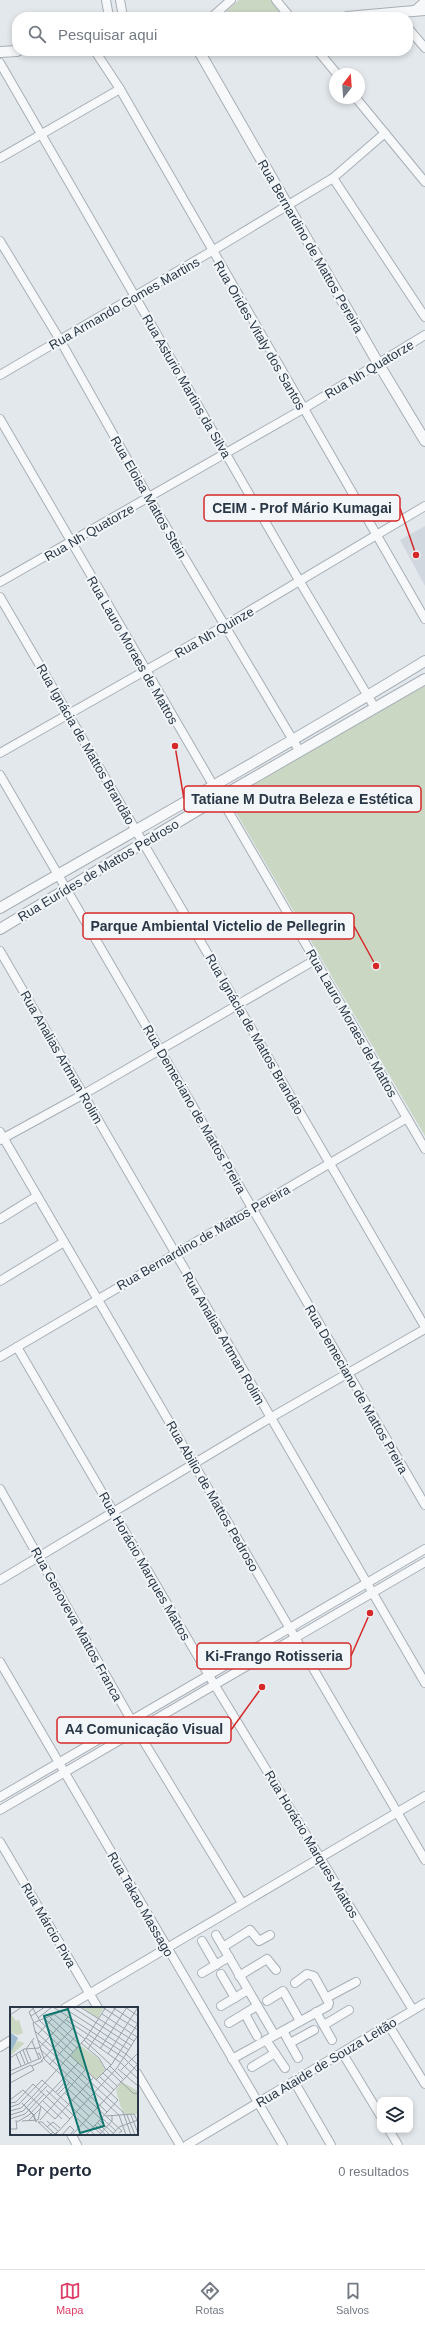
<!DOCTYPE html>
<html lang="pt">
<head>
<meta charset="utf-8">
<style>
	:root { --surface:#fff; --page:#f2f2f3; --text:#1f2937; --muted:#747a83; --line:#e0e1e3; --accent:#db3e68 }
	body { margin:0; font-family:Helvetica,sans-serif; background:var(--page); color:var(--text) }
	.controls { position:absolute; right:12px; bottom:12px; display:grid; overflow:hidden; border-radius:8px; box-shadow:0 2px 6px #0003 }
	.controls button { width:36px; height:36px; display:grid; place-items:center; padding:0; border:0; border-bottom:1px solid var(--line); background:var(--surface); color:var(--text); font:20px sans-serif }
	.compass { position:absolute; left:329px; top:68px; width:36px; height:36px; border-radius:50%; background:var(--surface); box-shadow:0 2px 6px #0003; rotate:17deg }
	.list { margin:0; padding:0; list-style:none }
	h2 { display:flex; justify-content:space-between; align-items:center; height:52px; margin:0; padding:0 16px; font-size:17px }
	h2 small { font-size:13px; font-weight:400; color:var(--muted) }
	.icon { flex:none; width:22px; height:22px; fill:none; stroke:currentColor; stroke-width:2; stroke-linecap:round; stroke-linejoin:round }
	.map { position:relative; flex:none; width:425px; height:2145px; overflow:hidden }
	.search { position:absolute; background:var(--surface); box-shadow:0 2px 6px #0003; left:12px; right:12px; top:12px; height:44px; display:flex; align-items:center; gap:10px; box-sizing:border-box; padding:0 14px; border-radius:16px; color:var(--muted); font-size:15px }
	.sheet { height:124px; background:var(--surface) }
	nav { display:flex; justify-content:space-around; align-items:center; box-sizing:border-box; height:56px; border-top:1px solid var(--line); background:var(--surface); font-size:11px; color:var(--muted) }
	nav a { display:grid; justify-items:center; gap:2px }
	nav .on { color:var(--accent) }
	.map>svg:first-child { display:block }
	.built { fill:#d0d7de }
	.green { fill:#cad7c3 }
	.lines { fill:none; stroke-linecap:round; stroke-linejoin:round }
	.minor-casing { stroke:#a7afb7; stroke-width:10 }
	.tertiary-casing { stroke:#a7afb7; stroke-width:12 }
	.minor { stroke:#f6f8fa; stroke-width:8 }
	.tertiary { stroke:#f6f8fa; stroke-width:10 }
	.labels { text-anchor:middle; stroke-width:4; stroke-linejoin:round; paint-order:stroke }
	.street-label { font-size:13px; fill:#293746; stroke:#f3f6f9 }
	.inset-road { fill:none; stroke:#99a1aa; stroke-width:1 }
	.view { fill:#0f766e; fill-opacity:0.15; stroke:#0f766e; stroke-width:2 }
	.inset-edge { fill:none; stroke:#293746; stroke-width:2 }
	.leader { fill:none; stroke:#d62828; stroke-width:1.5 }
	.callout-dot { fill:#d62828; stroke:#f3f6f9; stroke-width:1.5 }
	.callout { fill:#f3f6f9; stroke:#d62828; stroke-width:1.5 }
	.callout-label { font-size:14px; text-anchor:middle; font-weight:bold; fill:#293746 }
</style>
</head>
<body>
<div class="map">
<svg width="425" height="2145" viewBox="0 0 425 2145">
	<rect width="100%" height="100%" fill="#e3e8ec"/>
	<!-- built -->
	<path class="built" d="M425,526v60l-25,-46z"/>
	<!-- green -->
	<g class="green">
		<path d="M239,0h32l13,17h-64z"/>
		<path d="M425,686v450l-198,-339z"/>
	</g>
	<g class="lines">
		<!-- minor casing -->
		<g class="minor-casing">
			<g id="minor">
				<path d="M106,0l3,17"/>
				<path d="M120,0l3,17"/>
				<path d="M276,0l14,17"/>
				<path d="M414,11l11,-10"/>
				<path d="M212,17l19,-17"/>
				<path d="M408,28l17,20"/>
				<path d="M95,51l25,38 305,530"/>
				<path d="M318,51l19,23"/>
				<path d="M0,63l300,519 75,126"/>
				<path d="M356,98l69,84"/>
				<path d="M0,158l120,-69"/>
				<path d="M333,178l92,139"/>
				<path d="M0,241l60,99 89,158 151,254"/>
				<path d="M0,375l212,-124 121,-73 52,-45"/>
				<path d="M0,419l425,730"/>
				<path d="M0,582l303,-173 122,-74"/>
				<path d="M0,597l425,730"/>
				<path d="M0,753l224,-127 201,-120"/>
				<path d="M0,775l425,730"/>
				<path d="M0,951l425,732"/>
				<path d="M0,1132l425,728"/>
				<path d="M0,1140l84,-46 231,-134"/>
				<path d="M0,1219l37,-23"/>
				<path d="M0,1281l64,-39"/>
				<path d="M17,1347l197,337 199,326"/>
				<path d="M0,1357l407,-239"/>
				<path d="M0,1489l138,243 104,171"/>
				<path d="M0,1580l270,-162 155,-89"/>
				<path d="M0,1662l283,483"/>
				<path d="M0,1797l425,-248"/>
				<path d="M0,1810l425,-248"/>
				<path d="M0,1842l98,166"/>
				<path d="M216,1935l58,99"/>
				<path d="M202,1941l14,24"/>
				<path d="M223,1947l27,-17 9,11 11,-6"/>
				<path d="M202,1973l27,-16"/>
				<path d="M221,1974l14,24"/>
				<path d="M239,1976l28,-17 9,11"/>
				<path d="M326,1998l30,-16"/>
				<path d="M267,2001l16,-10 17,30"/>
				<path d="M221,2006l27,-16"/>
				<path d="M65,2008l360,-212"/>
				<path d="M316,2012l16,28"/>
				<path d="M245,2014l12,22"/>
				<path d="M229,2023l28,-17"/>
				<path d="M388,2024l37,60"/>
				<path d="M324,2025l25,-15"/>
				<path d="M283,2031l15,27"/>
				<path d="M266,2040l19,28"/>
				<path d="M290,2043l24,-13"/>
				<path d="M0,2047l11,-7"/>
				<path d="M343,2054l37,61"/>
				<path d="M232,2059l96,-53 1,-3 -15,-27 -7,-2 -12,9"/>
				<path d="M252,2067l23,-14"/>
				<path d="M137,2073l43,72"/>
				<path d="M295,2083l36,62"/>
				<path d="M389,2130l9,15"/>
				<path d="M71,2134l6,11"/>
				<path d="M187,2145l238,-142"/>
			</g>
		</g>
		<!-- tertiary casing -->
		<g class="tertiary-casing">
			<g id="tertiary">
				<path d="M347,17l78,-7"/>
				<path d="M199,51l179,312 47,78"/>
				<path d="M0,52l17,-1"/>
				<path d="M0,908c142,-82 285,-161 425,-247"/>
				<path d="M0,929l198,-119 227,-131"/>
			</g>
		</g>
		<!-- minor -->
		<use href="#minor" class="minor"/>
		<!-- tertiary -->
		<use href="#tertiary" class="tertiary"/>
	</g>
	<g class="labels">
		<!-- street labels -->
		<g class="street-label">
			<text transform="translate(311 246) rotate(60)" y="5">Rua Bernardino de Mattos Pereira</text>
			<text transform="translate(124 303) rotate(-30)" y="5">Rua Armando Gomes Martins</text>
			<text transform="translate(260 335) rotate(60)" y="5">Rua Orides Vitaly dos Santos</text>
			<text transform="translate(369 369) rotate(-31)" y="5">Rua Nh Quatorze</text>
			<text transform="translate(187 386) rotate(60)" y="5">Rua Asturio Martins da Silva</text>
			<text transform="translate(149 497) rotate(60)" y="5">Rua Eloisa Mattos Stein</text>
			<text transform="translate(89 532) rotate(-30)" y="5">Rua Nh Quatorze</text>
			<text transform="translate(214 632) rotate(-30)" y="5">Rua Nh Quinze</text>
			<text transform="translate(133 650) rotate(60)" y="5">Rua Lauro Moraes de Mattos</text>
			<text transform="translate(86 744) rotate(60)" y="5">Rua Ignácia de Mattos Brandão</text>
			<text transform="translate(98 870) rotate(-31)" y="5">Rua Eurídes de Mattos Pedroso</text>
			<text transform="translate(352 1023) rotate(60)" y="5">Rua Lauro Moraes de Mattos</text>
			<text transform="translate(255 1034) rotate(60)" y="5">Rua Ignácia de Mattos Brandão</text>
			<text transform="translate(62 1057) rotate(60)" y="5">Rua Analias Artman Rolim</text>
			<text transform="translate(195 1109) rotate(60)" y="5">Rua Demeciano de Mattos Preira</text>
			<text transform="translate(203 1237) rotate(-30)" y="5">Rua Bernardino de Mattos Pereira</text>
			<text transform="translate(224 1338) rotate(60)" y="5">Rua Analias Artman Rolim</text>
			<text transform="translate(357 1389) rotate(60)" y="5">Rua Demeciano de Mattos Preira</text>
			<text transform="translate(213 1496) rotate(60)" y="5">Rua Abilio de Mattos Pedroso</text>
			<text transform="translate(145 1566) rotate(60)" y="5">Rua Horácio Marques Mattos</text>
			<text transform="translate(77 1624) rotate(61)" y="5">Rua Genoveva Mattos Franca</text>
			<text transform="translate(312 1844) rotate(59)" y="5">Rua Horácio Marques Mattos</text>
			<text transform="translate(141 1904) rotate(60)" y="5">Rua Takao Massago</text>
			<text transform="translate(49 1925) rotate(60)" y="5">Rua Márcio Piva</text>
			<text transform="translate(326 2062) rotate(-31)" y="5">Rua Ataide de Souza Leitão</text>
		</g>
	</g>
	<!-- overview -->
	<g transform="translate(10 2007)">
		<rect width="128" height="128" fill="#e3e8ec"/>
		<path d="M72,0h19l2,2 -5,9zM0,6l6,8 3,-1 4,13 -6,2 -7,-3zM8,34l7,2 -15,13 4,-12zM70,38l19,14 6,11 -9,10 -26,-24zM112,75l16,9v23l-13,1 -5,-10 -4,-15z" fill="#cad7c3"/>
		<path d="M0,25l8,6 -8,16z" fill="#9bbacf"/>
		<path class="inset-road" d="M22,0l8,14 33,31M43,0l73,47 12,11M62,0l60,39M70,0l54,34M92,0l36,23M102,0l26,17M115,0l13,9M57,3l62,40M92,7l35,23M0,8l12,-8M45,8l30,24M21,9l14,-9M40,10l30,28M28,11l14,-11M35,12l32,29M56,13l58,38 14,14M24,16l-5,-11 6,-5M25,16l83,77 -32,35M25,24l88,81 8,23M25,24l9,28 78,72 -3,2M25,24l-2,-8 39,-16M28,27l14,-15M76,31l35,25 17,16M28,33l81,75 7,20M74,33l27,25M22,34l7,18M71,36l18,15 7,12M30,42l67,63M78,42l28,-42M90,42l27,-42M13,43l5,13M10,45l5,12M6,47l5,12M98,47l30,-47M0,51l14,-9 15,-1 29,-31M21,54l-5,-12 8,-11M31,54l33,-34M39,58l28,-30M22,59l11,-5M100,59l13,13M97,62l26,24 5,1M108,62l20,17M111,63l16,-16M0,64l31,-13 -2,-5 -2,1M93,66l14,13M0,68l21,-10 3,5 -24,13M90,70l14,13M86,73l16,-16 26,-41M58,82l33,30M36,83l49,45M46,85l10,-11M55,86l24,23M48,87l11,-11M0,93l13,-10 32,29 38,-41M33,94l19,18M0,96l6,-1 17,-18 37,35M12,96l11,12 3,7 -2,-7 -10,-10M0,100l9,-3 23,-24 60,55M0,104l11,-3 11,-11 54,-59 20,-31M0,108l13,-4 24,-25M117,108l8,20M121,108l7,18M96,109l28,-2 4,8M92,111l14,13M0,112l15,-5 19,-20M19,113l12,-12M30,113l45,-50M89,113l16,15M12,114l16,-1 3,-14M37,114l11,10M7,115l12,-7 49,-52M28,115h4l13,12 2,-2M28,115l13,12 2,-2M88,116l12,12M85,118l11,10M37,120l6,-5 7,6M0,122h7l-1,-9M90,127l12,-13v-5M45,128l62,-67 21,-33M52,128l8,-9M60,128l4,-5 -4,-4M62,128l66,-71M102,128l7,-8 19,-7"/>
		<path class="view" d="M58,2l36,117 -24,7 -36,-117z"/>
		<rect width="128" height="128" class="inset-edge"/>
	</g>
	<!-- callouts -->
	<path class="leader" d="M416 555L400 508M175 746L184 799M376 966L354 926M370 1613L351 1656M262 1687L231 1730"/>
	<g class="callout-dot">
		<circle cx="416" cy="555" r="4"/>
		<circle cx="175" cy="746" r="4"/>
		<circle cx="376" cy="966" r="4"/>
		<circle cx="370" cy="1613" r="4"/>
		<circle cx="262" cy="1687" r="4"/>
	</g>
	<g class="callout">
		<rect x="204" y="495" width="196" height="26" rx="4"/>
		<rect x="184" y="786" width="237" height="26" rx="4"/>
		<rect x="83" y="913" width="271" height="26" rx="4"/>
		<rect x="197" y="1643" width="154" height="26" rx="4"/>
		<rect x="57" y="1717" width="174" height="26" rx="4"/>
	</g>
	<g class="callout-label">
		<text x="302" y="513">CEIM - Prof Mário Kumagai</text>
		<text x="302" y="804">Tatiane M Dutra Beleza e Estética</text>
		<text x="218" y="931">Parque Ambiental Victelio de Pellegrin</text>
		<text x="274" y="1661">Ki-Frango Rotisseria</text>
		<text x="144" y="1734">A4 Comunicação Visual</text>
	</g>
</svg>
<div class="controls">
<button><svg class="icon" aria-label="layers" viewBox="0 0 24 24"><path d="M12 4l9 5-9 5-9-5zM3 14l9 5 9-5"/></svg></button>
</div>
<svg class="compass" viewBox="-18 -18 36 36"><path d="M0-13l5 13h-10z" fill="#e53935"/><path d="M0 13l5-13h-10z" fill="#747a83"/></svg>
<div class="search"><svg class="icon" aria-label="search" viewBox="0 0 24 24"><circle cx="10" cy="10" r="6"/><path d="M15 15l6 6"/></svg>Pesquisar aqui</div>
</div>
<section class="sheet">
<h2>Por perto<small>0 resultados</small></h2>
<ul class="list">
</ul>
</section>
<nav>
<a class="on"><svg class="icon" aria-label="map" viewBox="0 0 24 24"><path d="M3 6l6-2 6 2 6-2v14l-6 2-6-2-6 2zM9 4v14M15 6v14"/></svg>Mapa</a>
<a><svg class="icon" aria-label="directions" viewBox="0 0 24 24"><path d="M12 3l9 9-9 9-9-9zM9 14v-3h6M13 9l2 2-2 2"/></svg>Rotas</a>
<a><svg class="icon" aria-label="saved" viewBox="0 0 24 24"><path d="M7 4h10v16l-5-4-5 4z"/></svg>Salvos</a>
</nav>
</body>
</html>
